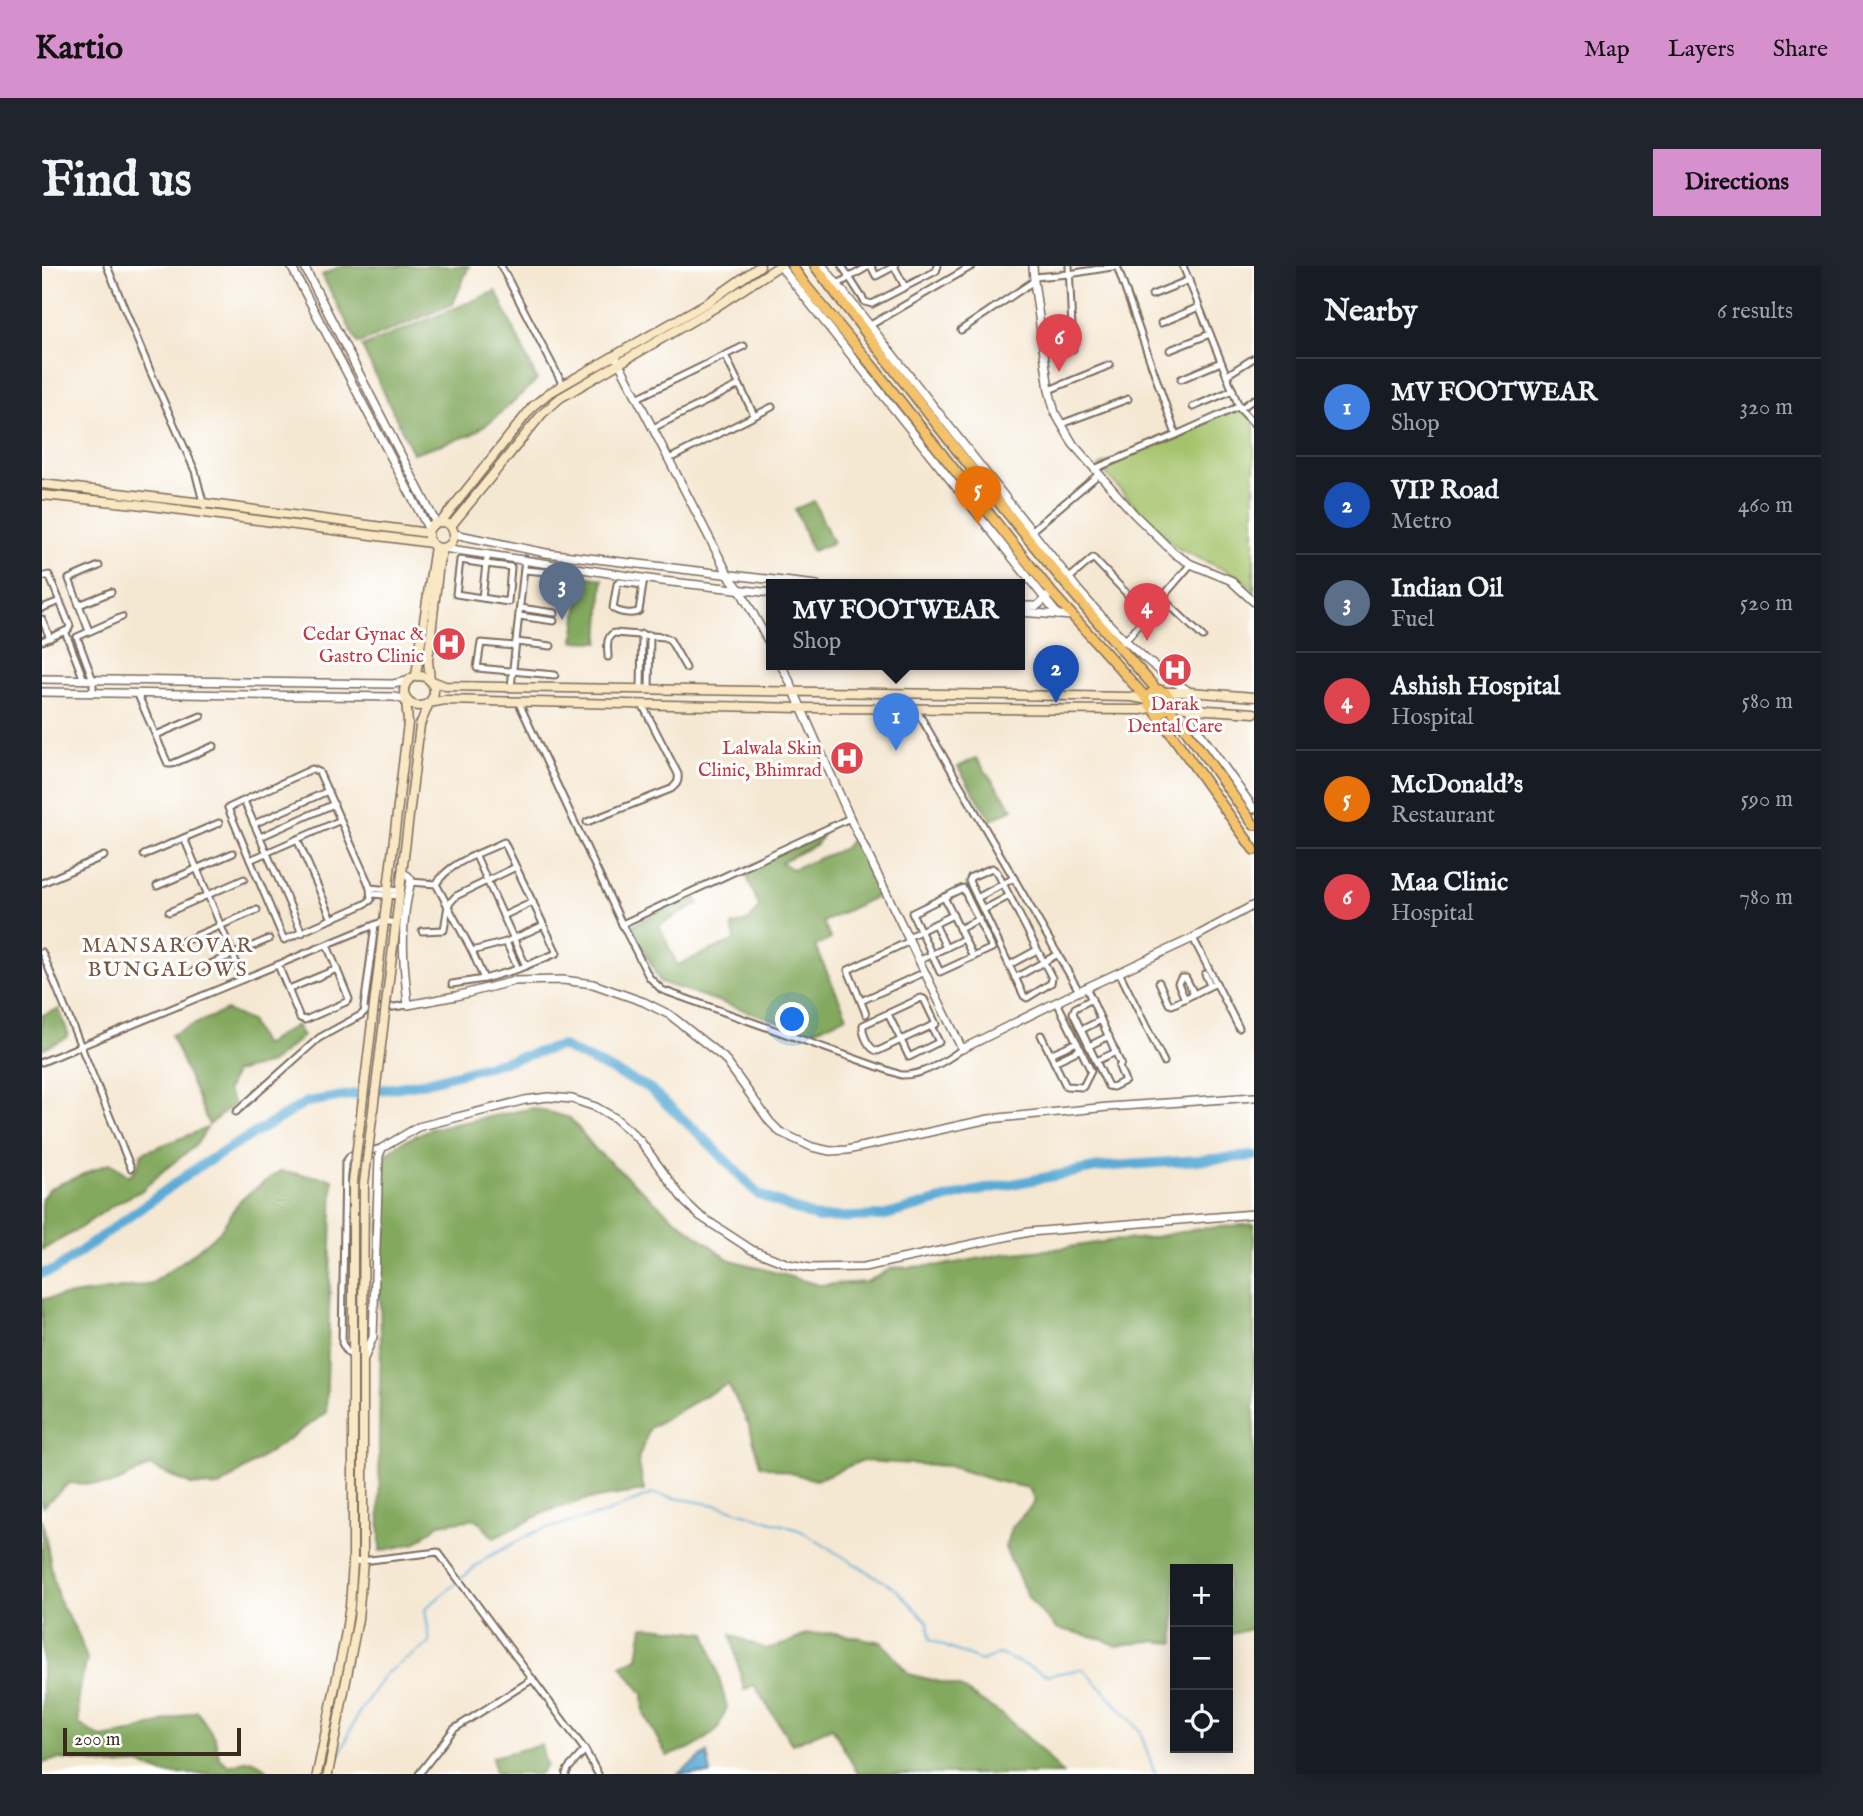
<!DOCTYPE html>
<html lang="en">
<head>
<meta charset="utf-8">
<style>
	:root { --surface:#171b24; --page:#20242c; --text:#f1f3f6; --muted:#9ea1a6; --line:#363941; --accent:#d690ce }
	body { margin:0; font-family:"IM FELL English",serif; background:var(--page); color:var(--text) }
	.controls { position:absolute; right:21px; bottom:21px; display:grid; overflow:hidden; border-radius:0px; box-shadow:0 4px 18px #0003 }
	.controls button { width:63px; height:63px; display:grid; place-items:center; padding:0; border:0; border-bottom:2px solid var(--line); background:var(--surface); color:var(--text); font:35px sans-serif }
	.scale { position:absolute; left:21px; bottom:18px; width:178px; box-sizing:border-box; padding-left:7px; border:4px solid #3b2a1e; border-top:0; font-size:19px; line-height:24px; white-space:nowrap; color:#3b2a1e; -webkit-text-stroke:5px #fff; paint-order:stroke }
	.you { position:absolute; left:751px; top:754px; width:24px; height:24px; margin:-18px; border:5px solid #fff; border-radius:50%; background:#1a73e8; box-shadow:0 0 0 10px #1a73e833 }
	.badge { display:grid; place-items:center; width:46px; height:46px; border-radius:50%; background:var(--accent); color:#fff; font-size:23px; font-weight:700 }
	.pin { position:absolute; translate:-50% -58px; filter:drop-shadow(0 2px 4px #0008) }
	.pin::after { content:''; position:absolute; top:37px; width:24px; height:21px; background:inherit; clip-path:polygon(0 0,100% 0,50% 100%) }
	.popup { position:absolute; left:724px; top:313px; width:259px; height:91px; box-sizing:border-box; display:grid; place-content:center; border-radius:0px; background:var(--surface); filter:drop-shadow(0 2px 5px #0005); font-size:23px; white-space:nowrap; color:var(--muted) }
	.popup b { font-size:26px; color:var(--text) }
	.popup::after { content:''; position:absolute; left:50%; top:100%; margin-left:-14px; border:14px solid transparent; border-top-color:var(--surface) }
	.list { margin:0; padding:0; list-style:none }
	h2 { display:flex; justify-content:space-between; align-items:center; height:91px; margin:0; padding:0 28px; font-size:30px }
	h2 small { font-size:23px; font-weight:400; color:var(--muted) }
	.list li { display:grid; grid-template-columns:46px 1fr auto; gap:21px; align-items:center; box-sizing:border-box; height:98px; padding:0 28px; border-top:2px solid var(--line) }
	.list b { display:block; font-size:26px; white-space:nowrap }
	.list p { margin:0; font-size:23px; white-space:nowrap; color:var(--muted) }
	.list em { font-size:23px; font-style:normal; color:var(--muted) }
	.icon { flex:none; width:38px; height:38px; fill:none; stroke:currentColor; stroke-width:2; stroke-linecap:round; stroke-linejoin:round }
	.map { position:relative; flex:none; width:1212px; height:1508px; overflow:hidden; border-radius:0px }
	header { display:flex; align-items:center; gap:42px; box-sizing:border-box; height:98px; padding:0 35px; background:var(--accent); color:#111 }
	header strong { font-size:33px }
	nav { display:flex; gap:38px; margin-inline-start:auto; font-size:24px }
	.intro { display:flex; align-items:center; justify-content:space-between; box-sizing:border-box; height:168px; padding:0 42px }
	h1 { margin:0; font-size:49px }
	.button { padding:18px 32px; border-radius:0px; background:var(--accent); color:#111; font-size:24px; font-weight:700 }
	main { display:flex; gap:42px; padding:0 42px }
	aside { flex:1; background:var(--surface); border-radius:0px; box-shadow:0 4px 18px #0003 }
	.map>svg:first-child { display:block }
	.green { fill:#a4c36b; stroke:#707644; stroke-width:2 }
	.forest { fill:#83a95f; stroke:#5f6a3e; stroke-width:2 }
	.water { fill:#5cabd6; stroke:#4c6a7a; stroke-width:2 }
	.lines { fill:none; stroke-linecap:round; stroke-linejoin:round }
	.stream { stroke:#5cabd6; stroke-width:2 }
	.river { stroke:#5cabd6; stroke-width:10 }
	.minor-casing { stroke:#7c6c5d; stroke-width:9 }
	.tertiary-casing { stroke:#7c6c5d; stroke-width:10 }
	.secondary-casing { stroke:#7c6c5d; stroke-width:11 }
	.primary-casing { stroke:#7c6c5d; stroke-width:12 }
	.minor { stroke:#fff; stroke-width:5 }
	.tertiary { stroke:#fff; stroke-width:7 }
	.secondary { stroke:#fae7c3; stroke-width:8 }
	.primary { stroke:#f3c26a; stroke-width:9 }
	.secondary-bridge-casing { stroke:#7c6c5d; stroke-width:11; stroke-linecap:butt }
	.secondary-bridge { stroke:#fae7c3; stroke-width:8 }
	.labels { text-anchor:middle; stroke-width:6; stroke-linejoin:round; paint-order:stroke }
	.health-label { font-size:19px; fill:#be3a42; stroke:#fff; text-anchor:end }
	.neighbourhood-label { font-size:21px; letter-spacing:2px; fill:#785843; stroke:#fff }
</style>
</head>
<body>
<header>
<strong>Kartio</strong>
<nav><a>Map</a><a>Layers</a><a>Share</a></nav>
</header>
<div class="intro"><h1>Find us</h1><a class="button">Directions</a></div>
<main>
<div class="map">
<svg width="1212" height="1508" viewBox="0 0 1212 1508">
	<rect width="100%" height="100%" fill="#fff"/>
	<filter id="ink" filterUnits="userSpaceOnUse"><feTurbulence type="fractalNoise" baseFrequency=".0143" numOctaves="2"/><feDisplacementMap in="SourceGraphic" scale="14" xChannelSelector="R" yChannelSelector="G"/><feConvolveMatrix kernelMatrix="1 2 1 2 8 2 1 2 1" color-interpolation-filters="sRGB"/></filter>
	<filter id="wash" filterUnits="userSpaceOnUse"><feTurbulence type="fractalNoise" baseFrequency=".00686" numOctaves="4" result="noise"/><feDisplacementMap in="SourceGraphic" scale="28" xChannelSelector="R" yChannelSelector="G"/><feGaussianBlur stdDeviation="1.57" result="paint"/><feColorMatrix in="noise" values="0 0 0 0 0 0 0 0 0 0 0 0 0 0 0 0 0 1.4 0 .05"/><feComposite in="paint" operator="in"/></filter>
	<g filter="url(#wash)">
		<rect width="100%" height="100%" fill="#f5e8d3"/>
		<!-- green -->
		<path class="green" d="M1198,140l14,14v170l-14,-13 -63,-29 -40,-40 -38,-42z"/>
		<!-- forest -->
		<g class="forest">
			<path d="M299,0h128l-16,38 -95,40 -36,-69z"/>
			<path d="M454,25l41,89 -43,39 -23,16 -58,18 -51,-106z"/>
			<path d="M772,235l19,42 -21,8 -17,-42z"/>
			<path d="M540,310l21,3 -4,63 -25,-1z"/>
			<path d="M934,492l37,51 -22,11 -33,-53z"/>
			<path d="M781,568l-6,10 -36,18 11,7 51,-20 11,-13 27,58 -58,28 8,17 -16,7 32,70 -37,16 -150,-50 -28,-57 62,-31 5,10 -40,21 18,40 58,-25 -3,-14 18,-6 9,-13 -15,-38z"/>
			<path d="M17,743l9,24 -2,5 -24,11v-34z"/>
			<path d="M184,744l24,11 13,25 33,-21 7,11 -32,27 -36,9 -8,19 7,13 -25,21 -38,-90z"/>
			<path d="M491,842l37,10 25,31 74,65 59,45 91,26 47,-3 26,-14 52,-3 59,-11 52,-5 55,-8 39,-3 47,-9 58,-5v404l-26,7v-66h-53v74l-26,-2 -33,5 -13,-7 -47,-11 -27,-29 -24,-51 6,-20 24,-26 -6,-14 -33,-7 -48,-15 -87,-5 -45,19 -56,-15 -10,-38 -22,-43 -24,12 -54,32 -12,31 6,32 -60,9 -36,11 -54,27 -18,-19 -37,5 -23,19 -36,8 -1,-117 2,-90 -2,-101 6,-88 17,-13 28,-13z"/>
			<path d="M165,862l-11,17 -33,26 -22,20 -26,13 -38,26 -35,20v-52l8,-10 60,-25 19,13 8,-9 5,-14z"/>
			<path d="M238,905l53,8 -7,234 -107,74 -28,-2 -41,-19 -39,19 -42,-2 -27,24v-208l109,-15 39,-28 30,-25 21,-32z"/>
			<path d="M0,1252l11,59 6,24 19,33 9,25 -9,35 1,30 23,14 27,-5 68,-22 18,27 4,19 10,9c20,-8 26,-9 41,7l7,1h-113l-25,-10 -27,2 -29,-5 -25,-2 -16,4z"/>
			<path d="M601,1360l63,7 21,74 -10,23 -23,17 -27,9 -23,-42 -1,-20 -22,-28 17,-8z"/>
			<path d="M794,1367l45,9 28,32 50,13 44,28 35,32 25,27h-205l-26,-47 -40,17 -38,-59 -10,5 -13,-55 35,14 19,-5 23,-10z"/>
			<path d="M499,1479l5,21 -7,8h-44l-3,-17z"/>
		</g>
		<!-- water -->
		<path class="water" d="M665,1487l4,21h-33z"/>
		<g class="lines">
			<!-- stream -->
			<path class="stream" d="M292,1501l24,-53 27,-40 45,-31 -5,-34 61,-51 51,-27 69,-18 46,-19 69,12 78,24 97,59 32,33 2,18 51,21 18,-7 49,21 36,-6 55,60 16,45"/>
			<!-- river -->
			<path class="river" d="M0,1007l13,-3 143,-103 109,-65 116,-19 138,-37 88,42 59,54 51,53 59,23 64,-2 89,-24 129,-25 154,-11"/>
		</g>
	</g>
	<g filter="url(#ink)">
		<g class="lines">
			<!-- minor casing -->
			<g class="minor-casing">
				<g id="minor">
					<path d="M65,0l44,107 44,98 9,35"/>
					<path d="M459,0l62,119"/>
					<path d="M800,0l23,36 7,2 64,-33 2,-5"/>
					<path d="M829,0l5,10 19,-10"/>
					<path d="M852,0l11,21"/>
					<path d="M1027,0l4,83"/>
					<path d="M1075,0l59,169"/>
					<path d="M1141,0l57,143 14,15"/>
					<path d="M992,11l35,-3 49,-8"/>
					<path d="M796,18l31,-18"/>
					<path d="M1110,29l37,-15"/>
					<path d="M1119,57l38,-16"/>
					<path d="M827,60l103,-60"/>
					<path d="M919,64l73,-49"/>
					<path d="M1128,84l40,-16"/>
					<path d="M683,89l29,60"/>
					<path d="M1185,109l27,-17"/>
					<path d="M1139,113l40,-17"/>
					<path d="M1007,124l61,-25"/>
					<path d="M595,132l107,-52"/>
					<path d="M1151,141l40,-17"/>
					<path d="M1198,143l14,-10"/>
					<path d="M1019,158l67,-25"/>
					<path d="M611,162l86,-43"/>
					<path d="M627,193l103,-52"/>
					<path d="M1052,203l82,-34 64,-29"/>
					<path d="M988,266l69,-58"/>
					<path d="M482,304l47,4"/>
					<path d="M0,311l7,-2 21,51 -2,4 -26,11"/>
					<path d="M1024,315l27,-23 54,57"/>
					<path d="M601,319l-23,-3 -3,2 -4,24c5,5 20,7 26,3l5,-33"/>
					<path d="M440,332l4,-34 -26,-4 -4,34 52,8 3,-35 -25,-3 2,-10"/>
					<path d="M1120,332l41,39"/>
					<path d="M37,339l32,-13"/>
					<path d="M0,342l18,-7"/>
					<path d="M478,342l35,5"/>
					<path d="M477,350l35,5"/>
					<path d="M0,353l8,19"/>
					<path d="M23,365l19,49"/>
					<path d="M47,365l-20,-52 30,-13"/>
					<path d="M474,376l35,4"/>
					<path d="M1082,376l67,-78"/>
					<path d="M473,380l-34,-3 -4,25 78,7"/>
					<path d="M566,391c0,-8 -3,-20 6,-24l51,4 5,3 16,28"/>
					<path d="M469,421l14,-128"/>
					<path d="M599,423l1,-55"/>
					<path d="M607,423l1,-54"/>
					<path d="M51,427v-13l-16,-43 45,-20"/>
					<path d="M96,429l30,69h4l42,-18"/>
					<path d="M476,435l104,223 228,-106"/>
					<path d="M874,443l163,282"/>
					<path d="M114,469l45,-19"/>
					<path d="M270,503l7,3 48,108 3,8 1,12 -6,4 -81,36 -56,-132z"/>
					<path d="M202,535l58,132"/>
					<path d="M545,556l84,-33c6,-5 8,-7 7,-15l-36,-70"/>
					<path d="M212,558l74,-33"/>
					<path d="M218,571l74,-33"/>
					<path d="M142,572l59,141"/>
					<path d="M255,573l35,80"/>
					<path d="M102,589l75,-32"/>
					<path d="M434,590l50,110"/>
					<path d="M208,594l91,-40"/>
					<path d="M950,602l5,4 55,106 -1,5 -24,15 -3,-2 -55,-115 2,-4z"/>
					<path d="M368,616l26,2c15,-23 44,-30 68,-42l53,111 -39,16 -34,10 -12,-28 -36,-67"/>
					<path d="M0,617l62,-27"/>
					<path d="M115,620l76,-33"/>
					<path d="M328,622l31,3"/>
					<path d="M921,622l29,60 -52,24 -28,-59z"/>
					<path d="M329,628l28,2"/>
					<path d="M902,631l29,60"/>
					<path d="M935,632l37,-20"/>
					<path d="M941,644l26,-14"/>
					<path d="M127,646l75,-33"/>
					<path d="M461,650l30,-14"/>
					<path d="M580,658l27,53 13,13 239,85c21,1 45,-14 61,-26"/>
					<path d="M893,658l11,24"/>
					<path d="M333,659l-11,82 1,4 43,-6"/>
					<path d="M917,663l20,-10"/>
					<path d="M380,665l22,-1 4,-25 8,-9 60,-29"/>
					<path d="M866,671l45,-22"/>
					<path d="M1151,672l46,90"/>
					<path d="M140,676l75,-32"/>
					<path d="M430,685l34,-9"/>
					<path d="M0,686l89,216"/>
					<path d="M878,694l44,-21"/>
					<path d="M236,699l22,53 5,2 41,-18 3,-3 -22,-54"/>
					<path d="M967,699l28,-15"/>
					<path d="M476,703l-12,-27 38,-17"/>
					<path d="M152,705l75,-32"/>
					<path d="M1077,706l45,90"/>
					<path d="M1163,708l5,11"/>
					<path d="M973,712l43,-24"/>
					<path d="M1117,716l10,22 3,1 44,-22"/>
					<path d="M410,718l32,-5"/>
					<path d="M1044,721l34,75 1,1 -2,4 6,14 -12,6 -5,-1 -35,-73 2,-5 17,-9"/>
					<path d="M247,723l48,-20"/>
					<path d="M1143,733l-7,-16 3,-5h5l8,16"/>
					<path d="M819,735l64,-29"/>
					<path d="M824,748l-18,-44 62,-29"/>
					<path d="M846,748l13,26 -23,11c-9,-1 -16,-17 -15,-26l58,-27 3,1 12,25 -5,2 8,16 -30,15 -8,-17 30,-14"/>
					<path d="M1039,764l20,-10"/>
					<path d="M999,769l25,51 17,1 8,-16 -34,-69"/>
					<path d="M1047,780l20,-10"/>
					<path d="M1008,788l27,-12"/>
					<path d="M1054,795l20,-9"/>
					<path d="M0,796l342,-141 12,2"/>
					<path d="M1012,796l27,-13"/>
					<path d="M194,846l83,-74 42,-23 4,-4"/>
					<path d="M310,1090l-5,-4 -5,-9 3,-180 5,-7 32,-8"/>
					<path d="M311,1296l85,-10 147,198 13,24"/>
					<path d="M377,1508l35,-45 79,-50"/>
					<path d="M524,1508l2,-5 17,-19"/>
				</g>
			</g>
			<!-- tertiary casing -->
			<g class="tertiary-casing">
				<g id="tertiary">
					<path d="M249,0l138,264"/>
					<path d="M262,0l132,257"/>
					<path d="M738,0l278,349"/>
					<path d="M781,0l256,325c34,39 67,73 111,101"/>
					<path d="M991,0l1,15 15,109 6,23 18,31 61,70 41,40 16,10 39,16 24,22"/>
					<path d="M575,93l112,217 11,14 32,58"/>
					<path d="M412,268l92,19 271,32"/>
					<path d="M401,282l219,33 110,12"/>
					<path d="M978,340h17l10,-9"/>
					<path d="M978,346l52,4"/>
					<path d="M739,399l8,15 61,138 112,231 117,-58 114,-53 61,-33"/>
					<path d="M0,413l351,5 14,-3"/>
					<path d="M0,426l352,5 12,3"/>
					<path d="M1150,443l-1,8 2,6 61,86"/>
					<path d="M361,607l5,3 3,4c-2,11 -5,22 -6,33 -4,31 0,62 3,92l48,-9 58,-15 49,-1 30,4 51,18 26,13 54,43 46,64 10,10 32,15 18,4 17,-1 142,-31 119,-12 146,-10"/>
					<path d="M321,1095l10,-24 6,-181 3,-8 36,-21 107,-27 23,-3 24,2 24,8 19,11 15,13 11,11 44,60 15,14 52,34 36,14 22,4 54,-1 165,-35 225,-18"/>
				</g>
			</g>
			<!-- secondary casing -->
			<g class="secondary-casing">
				<g id="secondary">
					<path d="M0,218l161,19 225,30"/>
					<path d="M0,229l94,9 295,39"/>
					<path d="M399,256l92,-116 16,-13 161,-92 50,-35"/>
					<circle cx="399" cy="269" r="13"/>
					<path d="M409,260l91,-112 18,-16 156,-91 63,-41"/>
					<path d="M401,282l-4,15 -11,97 2,20 15,6 687,11 16,3"/>
					<path d="M374,409l19,-129"/>
					<circle cx="377" cy="425" r="15"/>
					<path d="M1125,426h23l64,5"/>
					<path d="M1128,437l22,6 62,4"/>
					<path d="M341,664l25,-207 -2,-23"/>
					<path d="M353,665l25,-206 9,-22 16,-3 356,8 340,2 10,-2"/>
					<path d="M275,1508l27,-131 6,-37 3,-44v-224"/>
					<path d="M286,1508l30,-155 5,-58v-225"/>
				</g>
			</g>
			<!-- primary casing -->
			<g class="primary-casing">
				<g id="primary">
					<path d="M750,0l14,20 64,77 182,230 96,107c2,9 8,13 16,11 9,-7 7,-18 -4,-21l-9,3 -3,7"/>
					<path d="M773,0c110,145 221,288 342,424"/>
					<path d="M1127,440l85,119"/>
					<path d="M1113,445l99,139"/>
				</g>
			</g>
			<!-- minor -->
			<use href="#minor" class="minor"/>
			<!-- tertiary -->
			<use href="#tertiary" class="tertiary"/>
			<!-- secondary -->
			<use href="#secondary" class="secondary"/>
			<!-- primary -->
			<use href="#primary" class="primary"/>
			<!-- secondary-bridge casing -->
			<g class="secondary-bridge-casing">
				<g id="secondary-bridge">
					<path d="M321,1070l1,-152 31,-253"/>
					<path d="M311,1072v-156l30,-252"/>
				</g>
			</g>
			<!-- secondary-bridge -->
			<use href="#secondary-bridge" class="secondary-bridge"/>
		</g>
	</g>
	<!-- icons -->
	<defs>
		<g id="hospital-disc" transform="scale(1.75)"><circle r="9.5" fill="#e0444e" stroke="#fff"/><path d="M-5-5h3v3.5h4V-5h3V5h-3V1.5h-4V5h-3Z" fill="#fff"/></g>
	</defs>
	<g fill-rule="evenodd">
		<use href="#hospital-disc" x="407" y="378"/>
		<use href="#hospital-disc" x="1133" y="404"/>
		<use href="#hospital-disc" x="805" y="492"/>
	</g>
	<g class="labels">
		<!-- health labels -->
		<g class="health-label">
			<text x="382" y="374">Cedar Gynac &amp;<tspan x="382" dy="22">Gastro Clinic</tspan></text>
			<text x="1133" y="444" text-anchor="middle">Darak<tspan x="1133" dy="22">Dental Care</tspan></text>
			<text x="780" y="488">Lalwala Skin<tspan x="780" dy="22">Clinic, Bhimrad</tspan></text>
		</g>
		<!-- neighbourhood labels -->
		<g class="neighbourhood-label">
			<text x="126" y="686">MANSAROVAR<tspan x="126" dy="24">BUNGALOWS</tspan></text>
		</g>
	</g>
</svg>
<div class="controls">
<button>+</button>
<button>−</button>
<button><svg class="icon" aria-label="locate" viewBox="0 0 24 24"><circle cx="12" cy="12" r="6"/><path d="M12 2v4M12 18v4M2 12h4M18 12h4"/></svg></button>
</div>
<div class="scale">200 m</div>
<div class="you"></div>
<div class="pin badge" style="left:854px;top:485px;background:#3f7fe0">1</div>
<div class="popup"><b>MV FOOTWEAR</b>Shop</div>
<div class="pin badge" style="left:1014px;top:437px;background:#1a4fb4">2</div>
<div class="pin badge" style="left:520px;top:354px;background:#5c6f8a">3</div>
<div class="pin badge" style="left:1105px;top:375px;background:#e0444e">4</div>
<div class="pin badge" style="left:936px;top:258px;background:#e8710a">5</div>
<div class="pin badge" style="left:1017px;top:106px;background:#e0444e">6</div>
</div>
<aside>
<h2>Nearby<small>6 results</small></h2>
<ul class="list">
<li><span class="badge" style="background:#3f7fe0">1</span><div><b>MV FOOTWEAR</b><p>Shop</p></div><em>320 m</em></li>
<li><span class="badge" style="background:#1a4fb4">2</span><div><b>VIP Road</b><p>Metro</p></div><em>460 m</em></li>
<li><span class="badge" style="background:#5c6f8a">3</span><div><b>Indian Oil</b><p>Fuel</p></div><em>520 m</em></li>
<li><span class="badge" style="background:#e0444e">4</span><div><b>Ashish Hospital</b><p>Hospital</p></div><em>580 m</em></li>
<li><span class="badge" style="background:#e8710a">5</span><div><b>McDonald's</b><p>Restaurant</p></div><em>590 m</em></li>
<li><span class="badge" style="background:#e0444e">6</span><div><b>Maa Clinic</b><p>Hospital</p></div><em>780 m</em></li>
</ul>
</aside>
</main>
</body>
</html>
